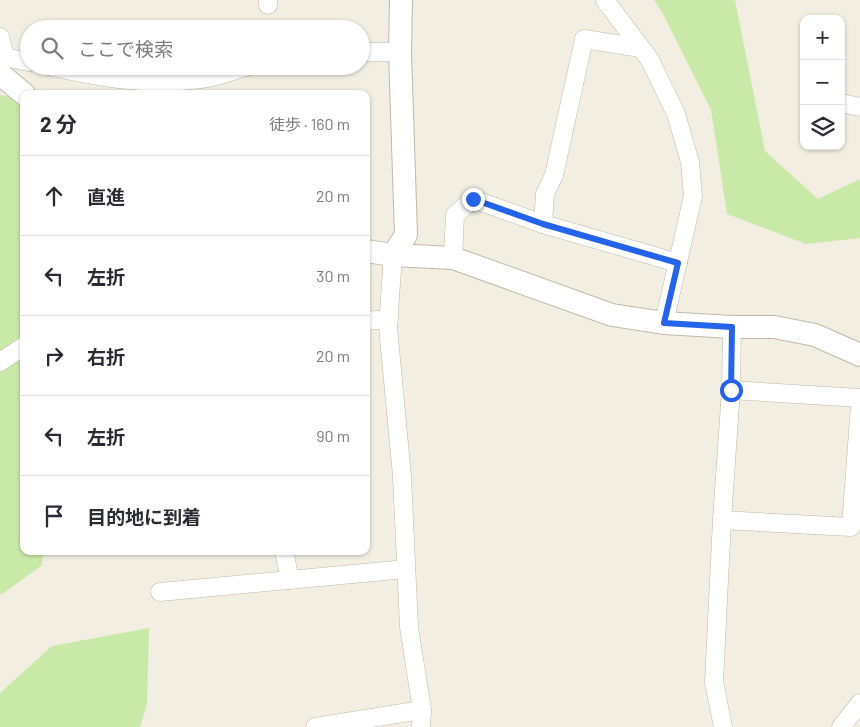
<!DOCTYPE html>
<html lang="ja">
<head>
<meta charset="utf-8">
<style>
	:root { --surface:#fff; --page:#f7f7f7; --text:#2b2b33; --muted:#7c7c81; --line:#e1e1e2 }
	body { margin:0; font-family:Barlow,"Noto Sans JP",sans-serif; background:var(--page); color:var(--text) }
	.controls { position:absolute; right:15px; top:15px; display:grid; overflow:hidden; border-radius:10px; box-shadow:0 1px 4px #0004 }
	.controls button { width:45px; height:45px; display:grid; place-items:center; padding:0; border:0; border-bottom:1px solid var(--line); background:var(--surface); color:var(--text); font:25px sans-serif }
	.stop { position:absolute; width:15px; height:15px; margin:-11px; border:4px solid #2563eb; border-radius:50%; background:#fff }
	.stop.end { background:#2563eb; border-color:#fff; box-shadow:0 1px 5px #0008 }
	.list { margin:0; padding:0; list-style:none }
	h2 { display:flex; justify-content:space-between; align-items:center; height:65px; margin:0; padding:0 20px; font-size:21px }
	h2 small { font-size:16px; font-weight:400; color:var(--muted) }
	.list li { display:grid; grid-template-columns:32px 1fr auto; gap:15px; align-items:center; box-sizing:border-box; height:80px; padding:0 20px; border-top:1px solid var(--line) }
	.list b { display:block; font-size:19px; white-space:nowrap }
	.list em { font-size:16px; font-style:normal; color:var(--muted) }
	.icon { flex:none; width:28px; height:28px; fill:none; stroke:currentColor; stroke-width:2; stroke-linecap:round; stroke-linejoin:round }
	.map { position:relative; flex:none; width:860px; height:727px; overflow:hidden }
	.search { position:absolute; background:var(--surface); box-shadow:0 1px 4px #0004; left:20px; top:20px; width:350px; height:55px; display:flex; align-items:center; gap:12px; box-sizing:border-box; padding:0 18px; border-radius:28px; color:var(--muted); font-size:19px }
	.panel { position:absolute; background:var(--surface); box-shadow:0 1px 4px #0004; left:20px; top:90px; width:350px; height:465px; border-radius:10px }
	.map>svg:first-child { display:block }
	.green { fill:#c9e9a8 }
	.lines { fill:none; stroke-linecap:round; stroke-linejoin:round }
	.minor-casing { stroke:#c1b9a7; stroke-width:19 }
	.tertiary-casing { stroke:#c1b9a7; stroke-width:24 }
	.minor { stroke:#fff; stroke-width:18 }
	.tertiary { stroke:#fff; stroke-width:22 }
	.route { stroke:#2563eb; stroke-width:6 }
</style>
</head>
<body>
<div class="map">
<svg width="860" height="727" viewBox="0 0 860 727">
	<rect width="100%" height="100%" fill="#f2eee2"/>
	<!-- green -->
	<g class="green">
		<path d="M654,0h81l30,151 53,48 42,-20v59l-54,6 -79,-30 -16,-104 -48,-96z"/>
		<path d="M0,95l24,4v452h19l-1,14 -41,30 -1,-3z"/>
		<path d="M149,628l-2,76 -7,23h-140v-34l52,-47z"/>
	</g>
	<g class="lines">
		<!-- minor casing -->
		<g class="minor-casing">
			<g id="minor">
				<path d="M605,0l45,60 26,54 14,48 3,34 -29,127"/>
				<path d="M268,5v-5"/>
				<path d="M0,37l5,20 -5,12"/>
				<path d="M361,52h39"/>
				<path d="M5,57l24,5"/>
				<path d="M48,66c54,12 97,20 153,13 16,-2 33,-9 49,-13"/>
				<path d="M841,103l19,4"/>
				<path d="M543,224l2,-30 9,-19 30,-136 57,9"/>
				<path d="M393,255l-5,72 14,149 7,151 13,83 -1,17"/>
				<path d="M453,258l2,-43 18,-16 70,25 135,39"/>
				<path d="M366,321l23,-2"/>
				<path d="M0,362l24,-16"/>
				<path d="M731,390l129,8"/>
				<path d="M722,520l129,7 9,-122"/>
				<path d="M284,551l6,29"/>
				<path d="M160,592l246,-23"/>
				<path d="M315,727l107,-17"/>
				<path d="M723,727l-9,-45 8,-162 9,-130 1,-63"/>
				<path d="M841,727l19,-24"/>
			</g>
		</g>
		<!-- tertiary casing -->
		<g class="tertiary-casing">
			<g id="tertiary">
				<path d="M0,74l24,20"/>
				<path d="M366,251l27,4 60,3 159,57 52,8 68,4h42l41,8 45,20"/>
				<path d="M393,255l13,-20 -6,-183 1,-52"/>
			</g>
		</g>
		<!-- minor -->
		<use href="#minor" class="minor"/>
		<!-- tertiary -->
		<use href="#tertiary" class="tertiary"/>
	</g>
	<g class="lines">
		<!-- route -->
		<path class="route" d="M473,199l70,25 135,39 -14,60 68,4 -1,63"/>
	</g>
</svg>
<div class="controls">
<button>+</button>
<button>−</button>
<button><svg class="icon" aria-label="layers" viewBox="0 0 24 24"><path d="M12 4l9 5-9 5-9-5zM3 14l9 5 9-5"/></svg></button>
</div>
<div class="stop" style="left:731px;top:390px"></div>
<div class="stop end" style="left:473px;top:199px"></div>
<div class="search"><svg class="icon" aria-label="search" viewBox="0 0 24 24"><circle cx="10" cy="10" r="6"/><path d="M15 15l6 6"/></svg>ここで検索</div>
<section class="panel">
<h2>2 分<small>徒歩 · 160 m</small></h2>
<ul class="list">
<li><svg class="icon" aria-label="ahead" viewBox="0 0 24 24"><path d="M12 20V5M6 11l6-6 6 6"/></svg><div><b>直進</b></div><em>20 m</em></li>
<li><svg class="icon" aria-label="left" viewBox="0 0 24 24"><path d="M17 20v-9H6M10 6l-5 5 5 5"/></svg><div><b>左折</b></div><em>30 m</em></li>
<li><svg class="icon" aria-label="right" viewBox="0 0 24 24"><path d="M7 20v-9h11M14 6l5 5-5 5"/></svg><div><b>右折</b></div><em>20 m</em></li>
<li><svg class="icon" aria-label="left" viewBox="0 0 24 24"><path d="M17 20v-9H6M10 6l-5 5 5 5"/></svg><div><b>左折</b></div><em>90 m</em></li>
<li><svg class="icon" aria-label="arrive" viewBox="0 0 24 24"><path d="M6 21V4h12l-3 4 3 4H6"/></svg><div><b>目的地に到着</b></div></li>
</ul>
</section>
</div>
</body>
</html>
